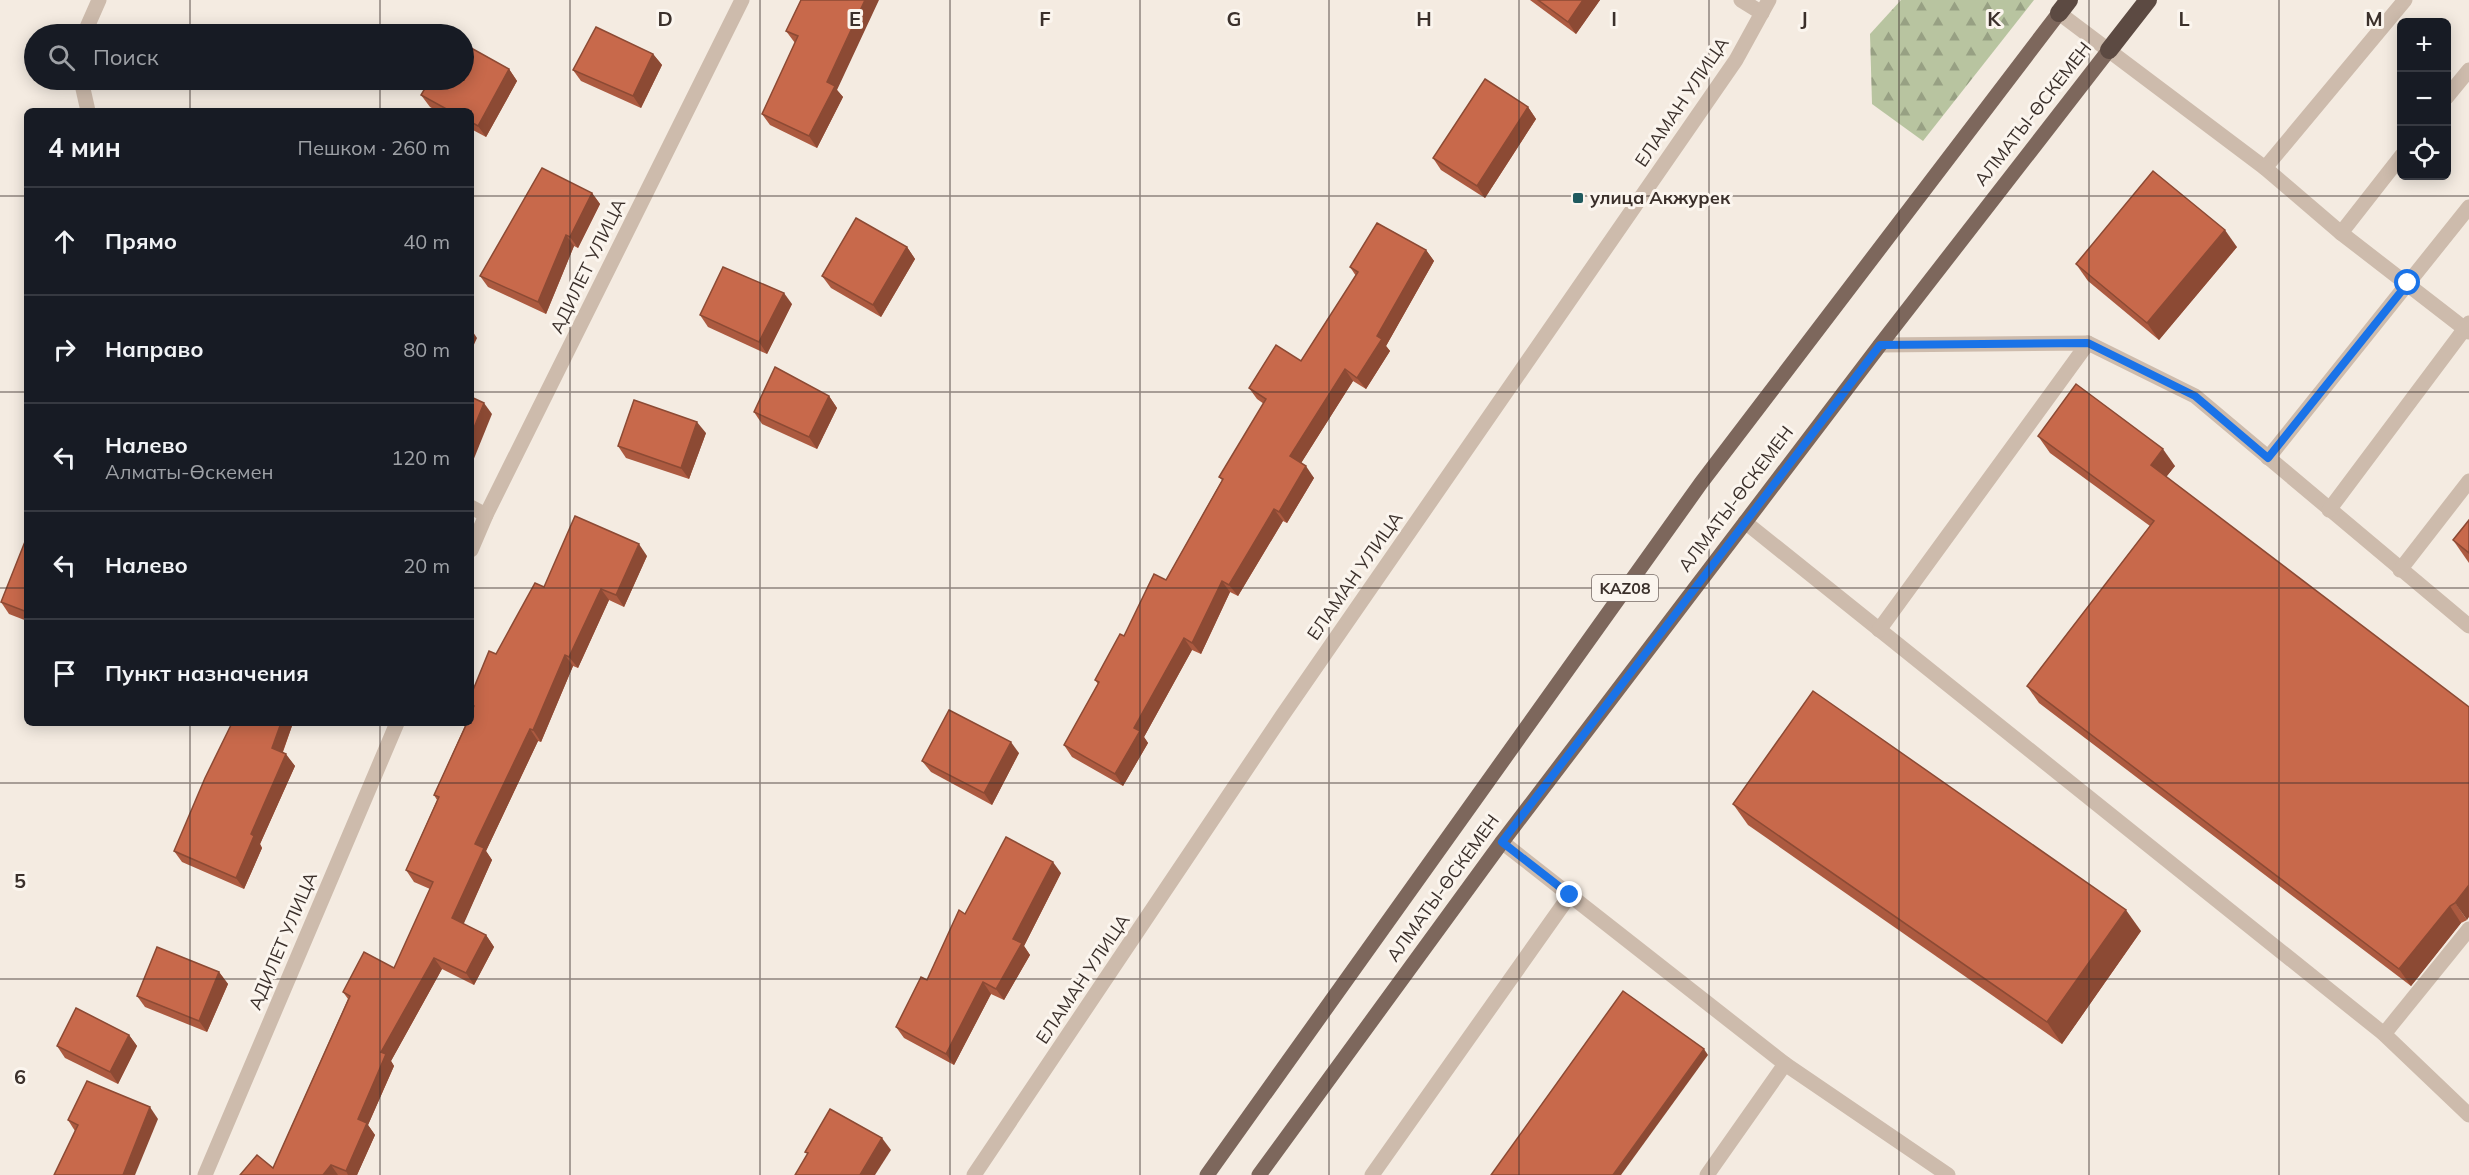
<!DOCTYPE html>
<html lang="ru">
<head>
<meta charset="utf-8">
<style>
	:root { --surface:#171b24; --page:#242831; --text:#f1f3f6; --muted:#9ea1a6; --line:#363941 }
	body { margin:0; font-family:Mulish,sans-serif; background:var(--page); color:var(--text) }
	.controls { position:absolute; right:18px; top:18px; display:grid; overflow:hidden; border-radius:9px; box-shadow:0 3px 15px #0003 }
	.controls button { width:54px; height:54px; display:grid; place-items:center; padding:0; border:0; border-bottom:2px solid var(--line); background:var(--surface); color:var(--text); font:30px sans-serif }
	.stop { position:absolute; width:18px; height:18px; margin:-14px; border:4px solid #1a73e8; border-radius:50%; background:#fff }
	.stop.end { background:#1a73e8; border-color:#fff; box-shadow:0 2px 6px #0008 }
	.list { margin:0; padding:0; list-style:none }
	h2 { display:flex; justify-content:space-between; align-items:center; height:78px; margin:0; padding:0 24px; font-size:26px }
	h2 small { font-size:20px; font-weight:400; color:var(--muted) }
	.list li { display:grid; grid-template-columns:39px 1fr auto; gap:18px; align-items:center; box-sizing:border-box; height:108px; padding:0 24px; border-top:2px solid var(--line) }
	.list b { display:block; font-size:22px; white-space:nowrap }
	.list p { margin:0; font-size:20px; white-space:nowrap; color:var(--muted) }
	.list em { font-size:20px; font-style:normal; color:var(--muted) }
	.icon { flex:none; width:33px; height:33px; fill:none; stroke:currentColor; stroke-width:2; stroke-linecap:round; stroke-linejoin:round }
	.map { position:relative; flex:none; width:2469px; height:1175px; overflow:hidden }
	.search { position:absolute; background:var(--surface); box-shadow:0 3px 15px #0003; left:24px; top:24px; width:450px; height:66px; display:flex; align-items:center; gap:15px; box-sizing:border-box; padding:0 21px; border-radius:33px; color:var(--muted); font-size:22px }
	.panel { position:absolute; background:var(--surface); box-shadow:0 3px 15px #0003; left:24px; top:108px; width:450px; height:618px; border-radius:9px }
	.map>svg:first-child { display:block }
	.forest { fill:url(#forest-firs) }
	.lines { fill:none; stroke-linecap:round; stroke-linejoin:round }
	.lane { stroke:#cdbbac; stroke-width:15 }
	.street { stroke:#cdbbac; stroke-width:15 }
	.primary { stroke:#7d675c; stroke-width:15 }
	.highway { stroke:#5c4a42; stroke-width:18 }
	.wall { fill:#ac5a40 }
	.shaded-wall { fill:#8c4a34 }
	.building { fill:#c8694b; stroke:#8c4a34; stroke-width:1.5 }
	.route { stroke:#1a73e8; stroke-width:8 }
	.grid { fill:none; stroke:#3b302b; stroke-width:1.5; stroke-opacity:0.55 }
	.poi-dot { fill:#1f5a5e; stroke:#fbf5ee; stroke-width:2 }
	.labels { text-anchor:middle; stroke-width:6; stroke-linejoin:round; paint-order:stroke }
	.shield { fill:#fbf5ee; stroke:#756b66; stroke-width:1.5 }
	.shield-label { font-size:16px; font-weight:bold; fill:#3b302b }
	.street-label { font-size:18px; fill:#3b302b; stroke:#fbf5ee }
	.poi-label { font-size:18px; font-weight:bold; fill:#3b302b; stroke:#fbf5ee; text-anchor:start }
	.grid-label { font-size:20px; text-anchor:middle; font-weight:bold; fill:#3b302b; stroke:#fbf5ee; stroke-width:6; stroke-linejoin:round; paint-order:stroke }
</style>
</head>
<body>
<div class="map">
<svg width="2469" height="1175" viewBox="0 0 2469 1175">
	<defs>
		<pattern id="forest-firs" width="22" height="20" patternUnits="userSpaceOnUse" patternTransform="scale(1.5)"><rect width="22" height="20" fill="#b8c4a0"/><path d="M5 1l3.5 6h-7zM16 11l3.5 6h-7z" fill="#97a083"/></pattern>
	</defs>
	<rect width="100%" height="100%" fill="#f4ebe1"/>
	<!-- forest -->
	<path class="forest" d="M1901,0h133l-111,141 -51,-37 -2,-70z"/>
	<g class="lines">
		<!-- lane -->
		<g class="lane">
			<path d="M2059,13l206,155 76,65 128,99"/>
			<path d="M2446,98l23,-28"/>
			<path d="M2265,168l140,-168"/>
			<path d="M2341,233l61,-78"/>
			<path d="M1880,345l208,-2 107,53 274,230"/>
			<path d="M2268,458l201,-251"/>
			<path d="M2329,510l140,-187"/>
			<path d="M1745,522l639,512 85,81"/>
			<path d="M2400,570l69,-89"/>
			<path d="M1879,630l209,-287"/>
			<path d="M1502,842l283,222 163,111"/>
			<path d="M2384,1034l85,-105"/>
			<path d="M1372,1175l198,-280"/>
			<path d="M1707,1175l78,-111"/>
		</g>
		<!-- street -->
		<g class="street">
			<path d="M1741,0l21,13"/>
			<path d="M84,34l15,-34"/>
			<path d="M81,80l7,31"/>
			<path d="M471,507l15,8"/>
			<path d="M471,550l15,-35 256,-515"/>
			<path d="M205,1175l192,-452"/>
			<path d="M974,1175l308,-459 454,-656 33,-60"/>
		</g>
		<!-- primary -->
		<g class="primary">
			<path d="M1207,1175l494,-692 358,-470"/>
			<path d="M1259,1175l243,-333 378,-497 229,-295"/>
		</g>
		<!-- highway -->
		<g class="highway">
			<path d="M2059,13l10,-13"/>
			<path d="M2109,50l39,-50"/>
		</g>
	</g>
	<!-- wall -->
	<g class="wall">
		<path d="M801,0l36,90 6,7 -26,51 -47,-23 -8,-11 33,-71 -9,-12z"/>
		<path d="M1530,0h70l-24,34z"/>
		<path d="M653,54l9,11 -21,43 -60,-27 -8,-11z"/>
		<path d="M509,69l8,12 -31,56 -15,-8v-18h-34l-7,-4 -9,-12z"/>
		<path d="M1528,107l8,12 -51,79 -44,-28 -8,-12z"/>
		<path d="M592,193l8,11 -22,44 -4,-2 -28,68 -58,-27 -8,-11z"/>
		<path d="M907,247l8,12 -34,58 -50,-29 -9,-12z"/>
		<path d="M2237,247l-78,93 -71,-59 -12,-17z"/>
		<path d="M1426,250l8,11 -48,85 4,5 -24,38 -13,-8 -52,82 13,15 -27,45 -4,-2 -45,75 -8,-4 -29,62 -9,-4 -48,87 4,6 -25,43 -51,-29 -8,-12 34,-61 -3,-4 29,-44 42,-56 56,-100 -3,-3 45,-73 -7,-5 -8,-11 52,-27 55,-85 -6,-9z"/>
		<path d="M792,304l-25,50 -59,-27 -8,-12z"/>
		<path d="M829,396l8,12 -20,41 -55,-25 -8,-12z"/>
		<path d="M706,433l-17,46 -63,-21 -8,-12z"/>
		<path d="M2038,436l137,30 -9,11 301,443 -6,3 -50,63 -372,-283 -12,-17 123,-160 -100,-73z"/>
		<path d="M2469,520v43l-16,-23z"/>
		<path d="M27,540v81l-18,-7 -8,-12z"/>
		<path d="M647,556l-23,51 -15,-7 -31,68 -5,-2 -32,76 -3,-1 -52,110 6,9 -29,64 23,11 8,12 -20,38 -32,-16 -51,92 3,5 -26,59 7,10 -18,40h-117l33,-7 75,-169 -5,-7 51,-24 36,-79 -16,-7 -8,-12 31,-70 -3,-5 38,-85 -1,-2v-13l25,-41 48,-67z"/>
		<path d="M293,723l-10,29 12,14 -35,78 2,4 -18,41 -62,-27 -8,-11z"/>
		<path d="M1019,753l-27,52 -61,-33 -9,-11z"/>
		<path d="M1733,804l408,127 -79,113 -314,-219z"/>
		<path d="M1061,873l-37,73 6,9 -26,45 -13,-6 -37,71 -50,-27 -8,-11 31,-47 38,-66z"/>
		<path d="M219,972l9,12 -21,48 -62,-25 -8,-11z"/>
		<path d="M129,1035l8,11 -19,38 -53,-26 -8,-12z"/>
		<path d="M158,1119l-83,12 -7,-11z"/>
	</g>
	<!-- shaded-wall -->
	<g class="shaded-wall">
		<path d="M865,0h14l-42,90 6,7 -26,51 -8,-12 18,-54z"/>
		<path d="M1583,0h17l-24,34 -8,-12z"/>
		<path d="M653,54l9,11 -21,43 -8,-12z"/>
		<path d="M509,69l8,12 -31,56 -8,-11z"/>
		<path d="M1528,107l8,12 -51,79 -8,-12z"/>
		<path d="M592,193l8,11 -22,44 -8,-11z"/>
		<path d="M2225,230l12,17 -78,93 -12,-17z"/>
		<path d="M566,235l8,11 -28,68 -8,-12z"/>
		<path d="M907,247l8,12 -34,58 -8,-12z"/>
		<path d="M1426,250l8,11 -48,85 4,5 -24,38 -9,-11 20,-42z"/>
		<path d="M784,293l8,11 -25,50 -8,-12z"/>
		<path d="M471,329l6,9 -6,13z"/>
		<path d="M1345,369l8,12 -55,87 -8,-12z"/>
		<path d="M829,396l8,12 -20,41 -8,-12z"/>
		<path d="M484,403l8,11 -19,47 -2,-3v-23z"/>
		<path d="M697,422l9,11 -17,46 -8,-11z"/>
		<path d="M2163,449l12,17 -13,16 -11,-17z"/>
		<path d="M1306,466l8,12 -27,45 -8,-11z"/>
		<path d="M1274,509l9,12 -45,75 -9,-11z"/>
		<path d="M639,544l8,12 -23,51 -8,-12z"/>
		<path d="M1222,581l8,11 -29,62 -9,-11z"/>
		<path d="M601,589l8,11 -31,68 -9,-11z"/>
		<path d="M1184,638l8,12 -48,87 4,6 -25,43 -8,-12 19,-46z"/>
		<path d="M565,655l8,11 -32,76 -8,-12z"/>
		<path d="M281,723h12l-13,36 -8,-11z"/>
		<path d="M530,729l8,12 -52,110 6,9 -31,70 -9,-12 23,-74z"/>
		<path d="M1011,742l8,11 -27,52 -8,-12z"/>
		<path d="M286,754l9,12 -35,78 2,4 -18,41 -8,-11 15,-44z"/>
		<path d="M1053,862l8,11 -37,73 6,9 -26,45 -8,-11 17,-50z"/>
		<path d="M2469,885v32l-2,3 -12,-17z"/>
		<path d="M2450,906l11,17 -50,63 -12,-17z"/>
		<path d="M2126,910l15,21 -79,113 -15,-22z"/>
		<path d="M486,935l8,12 -20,38 -8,-12z"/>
		<path d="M434,958l8,11 -51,92 3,5 -26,59 7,10 -18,40h-9l-2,-4 12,-52 23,-67z"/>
		<path d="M219,972l9,12 -21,48 -8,-11z"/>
		<path d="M983,982l8,12 -37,71 -8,-11z"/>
		<path d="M129,1035l8,11 -19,38 -8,-12z"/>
		<path d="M1704,1049l4,6 -87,120h-8z"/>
		<path d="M150,1107l8,12 -23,56h-12z"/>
		<path d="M882,1138l9,12 -16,25h-15z"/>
		<path d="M331,1165l7,10h-15z"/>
	</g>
	<!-- building -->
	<g class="building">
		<path d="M801,0h64l-38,82 8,4 -26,50 -47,-22 36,-78 -12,-5z"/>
		<path d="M1538,0h45l-15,22z"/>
		<path d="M596,27l57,27 -20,42 -60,-26z"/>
		<path d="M464,44l45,25 -31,57 -7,-4v-11h-21l-29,-16 9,-15h34z"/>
		<path d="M1485,79l43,28 -51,79 -44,-28z"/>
		<path d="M542,168l50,25 -22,44 -4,-2 -28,67 -58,-26z"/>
		<path d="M2153,171l72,59 -78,93 -71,-59z"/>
		<path d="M856,218l51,29 -34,58 -51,-29z"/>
		<path d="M1377,223l49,27 -49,86 5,3 -25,39 -12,-9 -55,87 16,10 -27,46 -5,-3 -45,76 -7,-4 -30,62 -8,-5 -50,90 6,3 -25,43 -51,-29 35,-63 -4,-2 25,-46 4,2 30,-62 12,6 57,-101 -4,-2 47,-78 -17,-11 27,-43 25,16 57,-89 -8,-5z"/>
		<path d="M723,267l61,26 -25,49 -59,-27z"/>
		<path d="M775,367l54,29 -20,41 -55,-25z"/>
		<path d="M2076,384l87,65 -12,16 318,242v178l-14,18 -5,3 -51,63 -372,-283 127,-165 -116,-85z"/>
		<path d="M471,397l13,6 -13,32z"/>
		<path d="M634,400l63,22 -16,46 -63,-22z"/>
		<path d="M575,516l64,28 -23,51 -15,-6 -32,68 -4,-2 -32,75 -3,-1 -55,115 9,4 -32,70 34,17 -20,38 -32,-15 -53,94 5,2 -28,65 9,4 -21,48 -15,-6 -8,10h-83l17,-20 16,13 77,-172 -7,-4 21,-40 30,16 39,-86 -27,-12 33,-73 -5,-2 33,-72h4v-10l3,-7 -3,-1v-10l18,-44 7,3 39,-71 9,4z"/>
		<path d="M2469,520v33l-16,-13z"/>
		<path d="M26,539l1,1v72l-26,-10z"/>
		<path d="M1813,691l313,219 -79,112 -314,-218z"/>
		<path d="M949,710l62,32 -27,51 -62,-32z"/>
		<path d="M232,723h49l-9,25 14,6 -35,80 3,2 -18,42 -62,-27 31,-73z"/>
		<path d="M1006,837l47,25 -40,77 9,4 -26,46 -13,-7 -37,72 -50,-27 25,-50 6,3 32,-70 6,4z"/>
		<path d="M157,947l62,25 -20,49 -62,-25z"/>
		<path d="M1623,991l81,58 -91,126h-122z"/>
		<path d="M76,1008l53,27 -19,37 -53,-26z"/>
		<path d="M87,1081l63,26 -27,68h-69l24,-50 -10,-5z"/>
		<path d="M830,1109l52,29 -22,37h-65l13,-22 -3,-1z"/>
	</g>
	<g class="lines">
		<!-- route -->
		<path class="route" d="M1570,895l-68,-53 378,-497 208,-2 107,53 73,62 140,-175"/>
	</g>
	<!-- grid -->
	<path class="grid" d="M190,0v34M380,0v34M570,0v1175M760,0v1175M950,0v1175M1140,0v1175M1329,0v1175M1519,0v1175M1709,0v1175M1899,0v1175M2089,0v1175M2279,0v1175M190,80v31M380,80v31M0,196h27M471,196h1998M0,392h27M471,392h1998M0,588h27M471,588h1998M190,723v452M380,723v452M0,783h2469M0,979h2469"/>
	<!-- markers -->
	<rect class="poi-dot" x="1572" y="192" width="12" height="12" rx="3"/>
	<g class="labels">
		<!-- shield labels -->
		<rect class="shield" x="1592" y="575" width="66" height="26" rx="4.5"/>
		<g class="shield-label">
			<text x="1625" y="594">KAZ08</text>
		</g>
		<!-- street labels -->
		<g class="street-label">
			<text transform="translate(1682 102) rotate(-56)" y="6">ЕЛАМАН УЛИЦА</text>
			<text transform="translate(2033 114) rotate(-52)" y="6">АЛМАТЫ-ӨСКЕМЕН</text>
			<text transform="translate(588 266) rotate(-64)" y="6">АДИЛЕТ УЛИЦА</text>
			<text transform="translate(1736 499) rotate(-53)" y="6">АЛМАТЫ-ӨСКЕМЕН</text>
			<text transform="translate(1355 576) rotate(-55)" y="6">ЕЛАМАН УЛИЦА</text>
			<text transform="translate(1443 888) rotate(-54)" y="6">АЛМАТЫ-ӨСКЕМЕН</text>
			<text transform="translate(283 941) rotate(-67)" y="6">АДИЛЕТ УЛИЦА</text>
			<text transform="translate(1083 979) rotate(-56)" y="6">ЕЛАМАН УЛИЦА</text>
		</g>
		<!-- poi labels -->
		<g class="poi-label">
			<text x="1590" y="204">улица Акжурек</text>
		</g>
	</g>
	<g class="grid-label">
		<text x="665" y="26">D</text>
		<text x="855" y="26">E</text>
		<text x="1045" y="26">F</text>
		<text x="1234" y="26">G</text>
		<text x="1424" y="26">H</text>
		<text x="1614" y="26">I</text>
		<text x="1804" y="26">J</text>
		<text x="1994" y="26">K</text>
		<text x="2184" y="26">L</text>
		<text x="2374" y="26">M</text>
		<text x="20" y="888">5</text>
		<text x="20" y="1084">6</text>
	</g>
</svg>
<div class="controls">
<button>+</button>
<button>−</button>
<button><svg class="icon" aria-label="locate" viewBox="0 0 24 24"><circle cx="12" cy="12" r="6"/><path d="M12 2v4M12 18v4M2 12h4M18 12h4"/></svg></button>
</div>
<div class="stop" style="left:2408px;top:283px"></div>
<div class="stop end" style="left:1570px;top:895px"></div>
<div class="search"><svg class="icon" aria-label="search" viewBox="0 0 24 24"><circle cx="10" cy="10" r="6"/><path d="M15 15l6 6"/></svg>Поиск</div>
<section class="panel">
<h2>4 мин<small>Пешком · 260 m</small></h2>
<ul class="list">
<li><svg class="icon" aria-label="ahead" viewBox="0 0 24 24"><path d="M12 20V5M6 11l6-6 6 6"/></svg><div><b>Прямо</b></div><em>40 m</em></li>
<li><svg class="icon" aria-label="right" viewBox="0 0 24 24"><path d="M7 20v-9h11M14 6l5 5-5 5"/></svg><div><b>Направо</b></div><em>80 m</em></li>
<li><svg class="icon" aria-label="left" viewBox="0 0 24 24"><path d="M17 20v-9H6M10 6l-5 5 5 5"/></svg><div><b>Налево</b><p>Алматы-Өскемен</p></div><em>120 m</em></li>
<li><svg class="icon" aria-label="left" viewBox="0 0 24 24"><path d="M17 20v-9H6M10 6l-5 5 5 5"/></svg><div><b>Налево</b></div><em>20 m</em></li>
<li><svg class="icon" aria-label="arrive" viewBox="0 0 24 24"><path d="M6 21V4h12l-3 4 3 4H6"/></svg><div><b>Пункт назначения</b></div></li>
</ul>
</section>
</div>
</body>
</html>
